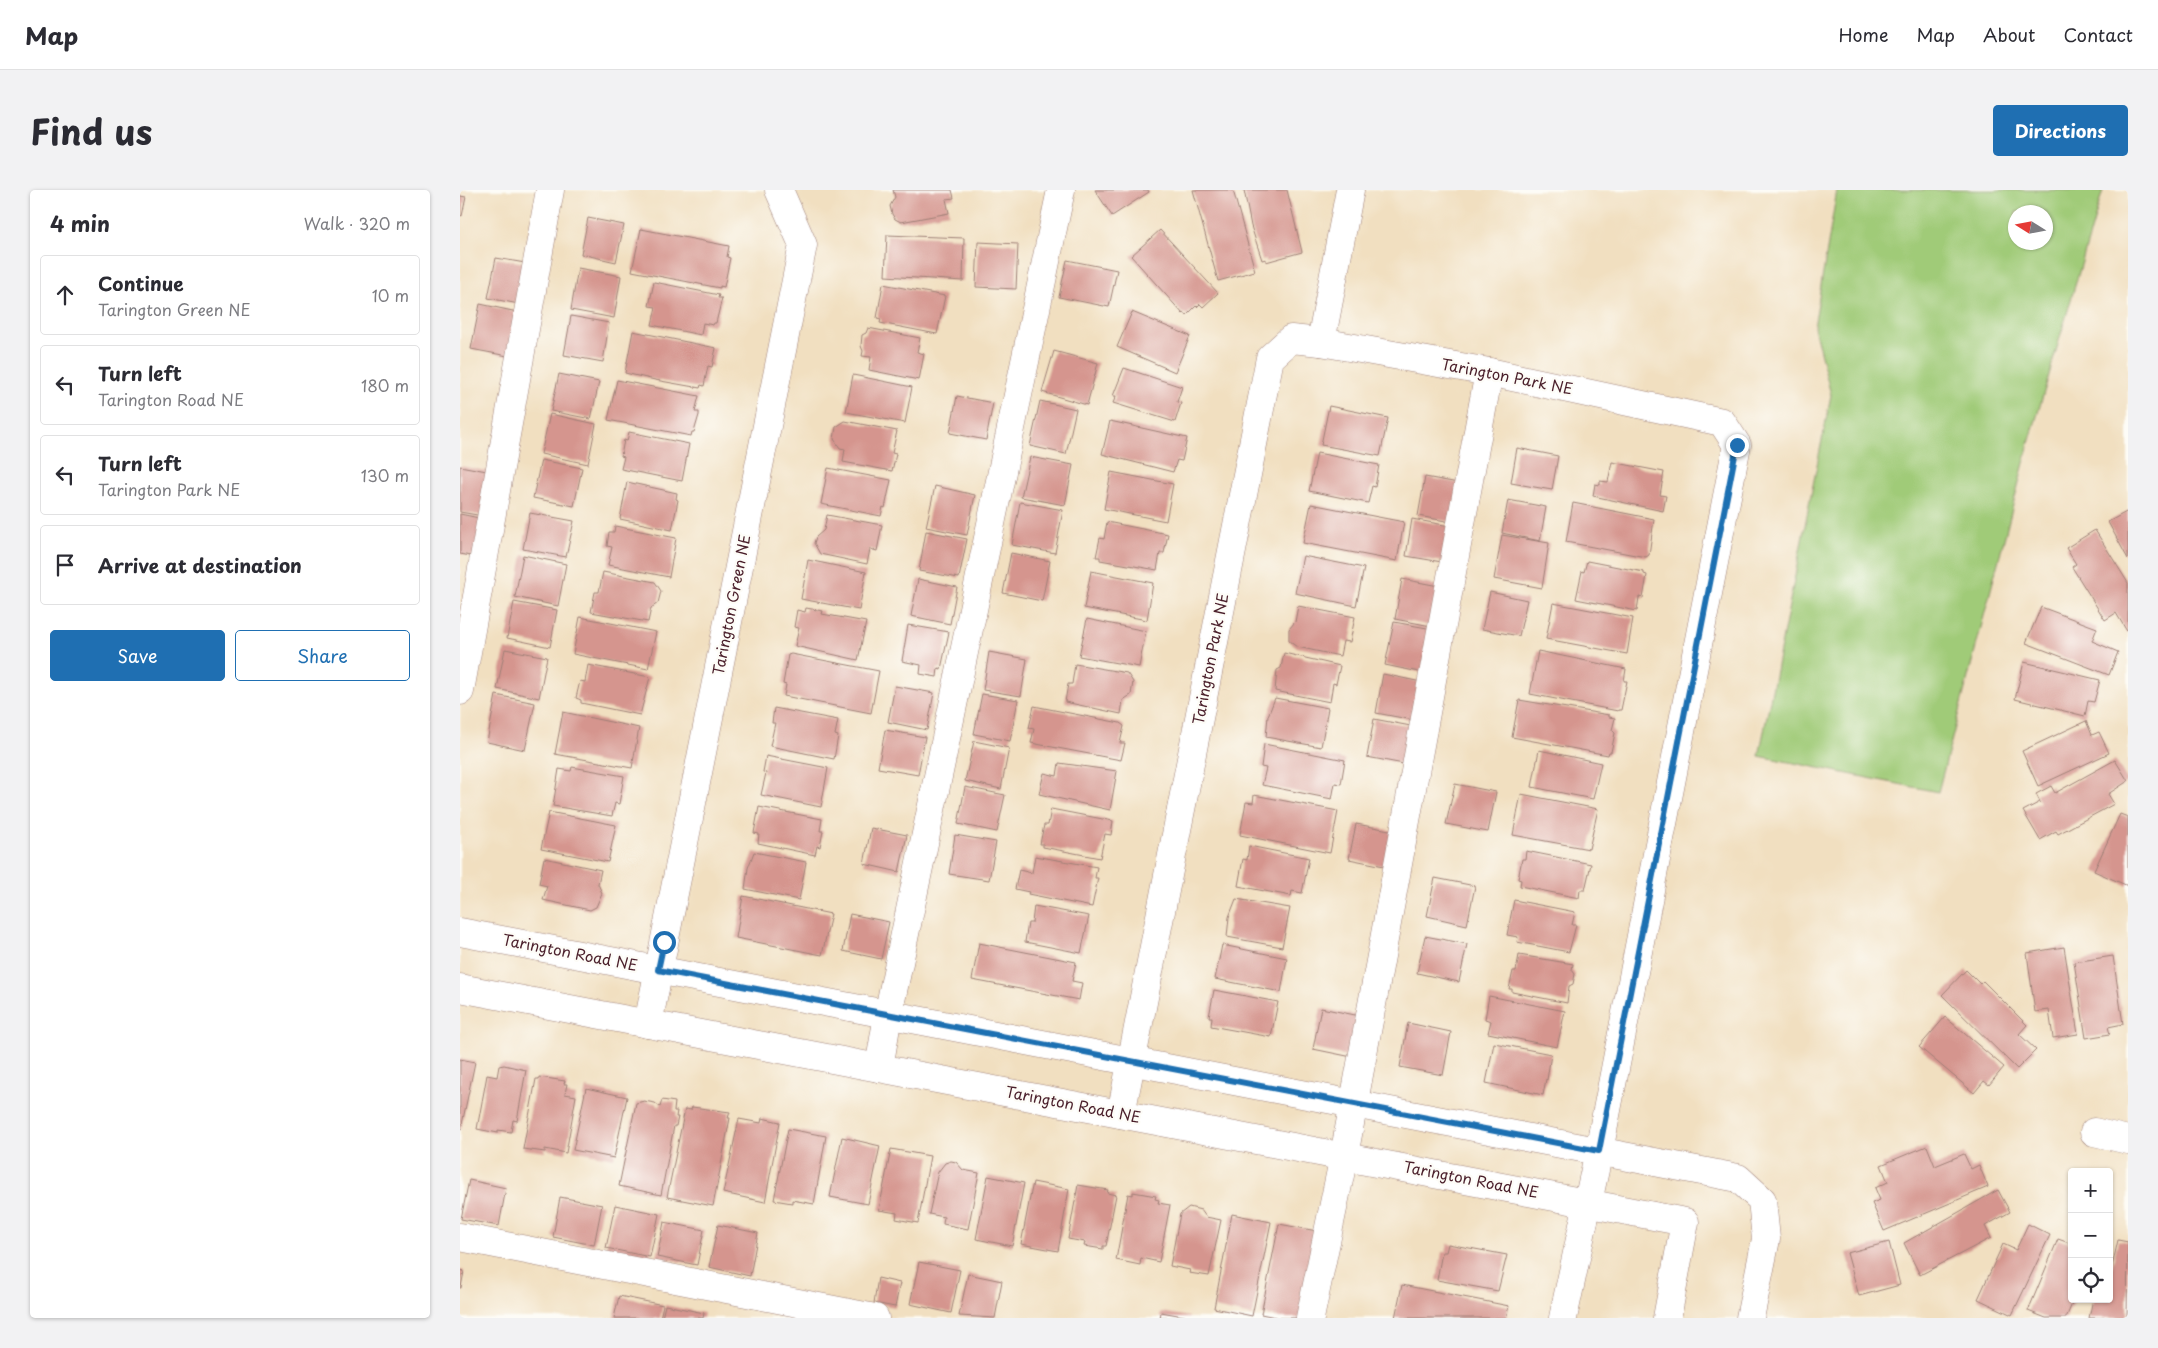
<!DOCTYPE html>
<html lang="en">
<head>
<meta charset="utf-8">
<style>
	:root { --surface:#fff; --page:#f2f2f3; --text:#2b2b33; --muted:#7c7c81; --line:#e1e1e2; --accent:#1f6fb2 }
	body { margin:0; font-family:"Playpen Sans",sans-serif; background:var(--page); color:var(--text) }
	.controls { position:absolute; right:15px; bottom:15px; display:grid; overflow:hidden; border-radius:5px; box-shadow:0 1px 4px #0004 }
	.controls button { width:45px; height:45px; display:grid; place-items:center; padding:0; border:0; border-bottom:1px solid var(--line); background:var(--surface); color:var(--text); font:25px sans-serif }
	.compass { position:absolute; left:1548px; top:15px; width:45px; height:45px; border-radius:50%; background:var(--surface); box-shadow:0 1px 4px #0004; rotate:281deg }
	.stop { position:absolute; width:15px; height:15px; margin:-11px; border:4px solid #1f6fb2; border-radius:50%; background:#fff }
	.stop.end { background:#1f6fb2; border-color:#fff; box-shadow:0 1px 5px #0008 }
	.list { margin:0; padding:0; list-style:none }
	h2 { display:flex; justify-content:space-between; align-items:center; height:65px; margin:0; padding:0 20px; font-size:21px }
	h2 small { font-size:16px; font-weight:400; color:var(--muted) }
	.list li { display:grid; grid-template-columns:32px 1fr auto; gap:15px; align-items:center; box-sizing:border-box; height:80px; margin:0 10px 10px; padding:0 10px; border:1px solid var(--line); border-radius:5px }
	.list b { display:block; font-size:19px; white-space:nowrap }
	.list p { margin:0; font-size:16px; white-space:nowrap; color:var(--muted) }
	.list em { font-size:16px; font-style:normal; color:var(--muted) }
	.actions { display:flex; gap:10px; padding:15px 20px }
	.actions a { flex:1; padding:11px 0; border:1px solid var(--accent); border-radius:5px; text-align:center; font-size:18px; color:var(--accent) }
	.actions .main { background:var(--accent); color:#fff }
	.icon { flex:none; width:28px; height:28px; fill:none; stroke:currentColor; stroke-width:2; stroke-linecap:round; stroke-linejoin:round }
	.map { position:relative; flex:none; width:1668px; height:1128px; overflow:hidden; border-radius:5px }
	header { display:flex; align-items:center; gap:30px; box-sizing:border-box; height:70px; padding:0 25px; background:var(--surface); border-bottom:1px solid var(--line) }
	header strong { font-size:24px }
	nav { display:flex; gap:28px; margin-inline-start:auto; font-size:18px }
	.intro { display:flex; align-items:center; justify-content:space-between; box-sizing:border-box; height:120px; padding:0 30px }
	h1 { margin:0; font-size:35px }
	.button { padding:12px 22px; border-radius:5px; background:var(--accent); color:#fff; font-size:18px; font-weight:700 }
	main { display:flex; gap:30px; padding:0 30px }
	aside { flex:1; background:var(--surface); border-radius:5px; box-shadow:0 1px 4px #0004 }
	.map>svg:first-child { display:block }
	.green { fill:#a0cb78; stroke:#757552; fill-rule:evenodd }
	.building { fill:#d5958e }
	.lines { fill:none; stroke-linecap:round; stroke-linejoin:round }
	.minor-casing { stroke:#9e7f76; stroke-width:29 }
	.minor { stroke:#fff; stroke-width:28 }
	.route { stroke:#1f6fb2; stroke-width:6 }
	.labels { text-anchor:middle; stroke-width:4.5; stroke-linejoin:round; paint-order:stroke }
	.street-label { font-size:15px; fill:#4a1f2b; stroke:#fdfcf7 }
</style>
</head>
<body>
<header>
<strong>Map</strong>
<nav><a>Home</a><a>Map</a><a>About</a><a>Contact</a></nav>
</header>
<div class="intro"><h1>Find us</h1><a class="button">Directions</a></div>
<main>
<aside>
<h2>4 min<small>Walk · 320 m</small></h2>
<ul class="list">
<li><svg class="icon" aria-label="ahead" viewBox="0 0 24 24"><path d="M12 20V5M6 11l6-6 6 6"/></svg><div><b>Continue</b><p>Tarington Green NE</p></div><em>10 m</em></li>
<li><svg class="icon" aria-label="left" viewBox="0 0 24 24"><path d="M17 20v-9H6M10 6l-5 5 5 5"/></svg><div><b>Turn left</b><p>Tarington Road NE</p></div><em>180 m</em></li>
<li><svg class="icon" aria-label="left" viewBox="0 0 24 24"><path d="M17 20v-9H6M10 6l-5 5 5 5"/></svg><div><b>Turn left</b><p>Tarington Park NE</p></div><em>130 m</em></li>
<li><svg class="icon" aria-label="arrive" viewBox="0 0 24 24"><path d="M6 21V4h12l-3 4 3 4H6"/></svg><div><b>Arrive at destination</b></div></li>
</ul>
<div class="actions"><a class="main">Save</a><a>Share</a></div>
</aside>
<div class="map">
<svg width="1668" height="1128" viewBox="0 0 1668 1128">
	<rect width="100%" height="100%" fill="#fdfcf7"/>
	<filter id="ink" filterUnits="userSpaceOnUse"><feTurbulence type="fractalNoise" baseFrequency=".02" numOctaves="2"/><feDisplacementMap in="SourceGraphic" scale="10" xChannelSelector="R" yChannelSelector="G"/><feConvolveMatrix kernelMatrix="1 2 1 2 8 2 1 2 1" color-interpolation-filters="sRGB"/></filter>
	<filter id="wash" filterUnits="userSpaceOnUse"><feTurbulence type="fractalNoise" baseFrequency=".0096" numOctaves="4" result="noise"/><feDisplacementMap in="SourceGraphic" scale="20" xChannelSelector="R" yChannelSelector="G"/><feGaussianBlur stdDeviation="1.12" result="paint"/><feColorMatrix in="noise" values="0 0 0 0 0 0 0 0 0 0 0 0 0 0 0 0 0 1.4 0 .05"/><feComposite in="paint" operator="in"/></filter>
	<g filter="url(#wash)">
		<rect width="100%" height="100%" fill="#f1dfc0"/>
		<!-- green -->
		<path class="green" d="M1377,0h266l-73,250 -92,352 -179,-36 72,-361 -17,-68zM1556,22h30v30h-30z"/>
		<g id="blocks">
			<!-- building -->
			<g class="building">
				<path d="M433,0h59l2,8 -8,1 3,14 -48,9 -6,-3 -3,-5 -2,-8 5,-9z"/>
				<path d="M635,0h53l1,2 -37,24z"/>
				<path d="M733,0h40l22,81 -37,10z"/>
				<path d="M784,0h43l15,62 -36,10v-3l-4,1 -11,-34z"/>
				<path d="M0,6l6,1 -4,19 -2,-1z"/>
				<path d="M128,28l36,7 -8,37 -35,-8z"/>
				<path d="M181,39l88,17 -2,11 3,1 -6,29 -4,-1v2l-88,-17z"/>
				<path d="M700,40l58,63 -15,14 -3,-3 -3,3 -1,-1 -9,9 -3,-2 -1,1 -52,-58z"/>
				<path d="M427,45l77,3 -1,43 -78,-5z"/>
				<path d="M518,52l40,2 -2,45 -40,-2z"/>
				<path d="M36,68l35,6 -7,41 -36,-7z"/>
				<path d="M607,70l50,10 -8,37 -50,-10z"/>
				<path d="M118,78l43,8 -7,42 -43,-8z"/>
				<path d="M194,92l65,13 -1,3h4l-6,25h-2l-1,2 -10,-2 -2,12 -49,-10 4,-18 -7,-1z"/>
				<path d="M423,94l62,12 -8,38 -57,-11 1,-4 -4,-1z"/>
				<path d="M20,114l42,9 -9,44 -42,-8z"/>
				<path d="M672,122l58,24 -15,36 -58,-25z"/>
				<path d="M111,126l38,7 -6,39 -39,-7z"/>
				<path d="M408,138l52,10 -3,14 7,2 -5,26 -50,-10 2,-13 -9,-1 1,-5 -2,-5 1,-11 4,-2z"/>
				<path d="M173,141l83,17 -4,19 -4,-1 -4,20 -3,-1 -1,3 -45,-8 -30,-7z"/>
				<path d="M594,161l44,12 -11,42 -45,-13z"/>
				<path d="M664,178l58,19 -5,15 4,1 -6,19 -62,-19 3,-7h-3z"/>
				<path d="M99,184l40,8 -8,37 -40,-8z"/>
				<path d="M393,185l59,12 -7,36 -59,-11z"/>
				<path d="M157,190l82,16 -4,16h4v3l-5,17h-2l-1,4 -83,-16z"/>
				<path d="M497,206l36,7 -7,37 -36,-7z"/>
				<path d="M580,211l36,8 -10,45 -36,-8z"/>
				<path d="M869,216l59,12 -8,38 -59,-11z"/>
				<path d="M90,224l46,10 -8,40 -47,-10z"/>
				<path d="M385,231l52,10 -5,22 4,1 -4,17 -49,-9 2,-13 -5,-1 -6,-9 2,-12z"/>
				<path d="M650,231l77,17 -5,23 -5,-1 -4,12 -71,-18z"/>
				<path d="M169,242l60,12 -7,37 -61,-12 3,-12 -3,-1 3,-16 3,1z"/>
				<path d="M1057,258l41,8 -6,34 -41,-7z"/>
				<path d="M857,263l62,12 -4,22 -3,-1 -4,17 -59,-12z"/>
				<path d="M570,267l43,8 -8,40 -44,-8z"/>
				<path d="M81,270l41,8 -8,38 -41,-8z"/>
				<path d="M1152,272l52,10 -4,23 6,1 -3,15 -70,-15 2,-12 5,1v-4l8,1z"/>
				<path d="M0,276l32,6 -9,44 -23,-4z"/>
				<path d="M368,278l63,12 -6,28 -2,-1 -2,9 -60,-12z"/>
				<path d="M651,282l62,12 -7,37 -62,-12z"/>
				<path d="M965,287l39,7 -7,39 -39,-7z"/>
				<path d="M167,292l50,11 -1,6 2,1 -6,30 -52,-11z"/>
				<path d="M475,296l40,9 -8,40 -41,-8z"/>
				<path d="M1048,310l38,7 -6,34 -38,-8z"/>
				<path d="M560,312l43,8 -8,43 -43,-8z"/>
				<path d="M1113,313l81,16 -5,36 -3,2 -80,-15z"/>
				<path d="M851,314l93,18 -7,39 -94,-18z"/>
				<path d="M1668,321v48l-20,-37z"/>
				<path d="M70,323l44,8 -8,36 -43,-8z"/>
				<path d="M0,324l24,5 -8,38 -16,-3z"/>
				<path d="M367,325l55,10 -5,26 -7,-2 -3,15 -47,-10 -6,-11 2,-6 8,-7z"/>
				<path d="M952,329l43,8 -7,36 -42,-7z"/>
				<path d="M647,332l61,12 -4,19h-4l-3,17 -57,-10v-3h-4l4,-19 4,1z"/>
				<path d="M155,336l61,12 -7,39 -61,-12 4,-18 -5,-1 2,-14h5z"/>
				<path d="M1635,340l33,53v50l-12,-20 -11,7 -33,-53 4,-3 -10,-16z"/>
				<path d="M466,341l41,8 -8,39 -40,-7z"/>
				<path d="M1042,345l47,8 -7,45 -48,-9z"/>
				<path d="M551,363l39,8 -8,40 -39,-8z"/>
				<path d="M63,365l43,9 -8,42 -43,-9z"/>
				<path d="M843,366l61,12 -8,38 -61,-13z"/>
				<path d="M348,370l58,12 -7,38 -58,-11z"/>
				<path d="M1127,371l57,11v2l3,1 -4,23 -4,-1 -2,14 -61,-12 6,-28 2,1z"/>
				<path d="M631,381l62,12 -6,37 -63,-12z"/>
				<path d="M143,382l52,10 6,9 -3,12 -7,5 -3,14 -57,-10 4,-20h4z"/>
				<path d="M458,389l39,8 -7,37 -39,-8z"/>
				<path d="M942,389l42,8 -8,40 -41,-8z"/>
				<path d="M1030,402l37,8 -8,36 -37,-7z"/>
				<path d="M54,412l43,8 -7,37 -43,-9z"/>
				<path d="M1093,413l80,15 -6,36 -81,-15z"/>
				<path d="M838,416l57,11 -5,25 -7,-1 -3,15 -43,-9 -8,-6v-12l6,-7z"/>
				<path d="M1581,417l56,21 -5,13 26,11 -9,23 -83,-32z"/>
				<path d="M346,418l17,3 -1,3 44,8 -8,38 -63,-14 4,-18 -5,-1 3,-17 8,2z"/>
				<path d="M120,427l76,15 -8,37 -75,-15z"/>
				<path d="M627,429l59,12 -7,36 -60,-11z"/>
				<path d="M934,432l44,8 -9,44 -44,-9z"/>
				<path d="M448,435l41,7 -8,37 -3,-1 -1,9 -17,-3 1,-9 -19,-4z"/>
				<path d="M45,459l42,8 -8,41 -42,-9z"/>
				<path d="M1078,461l88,18 -2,12h3l-6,29h-3v1l-88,-17z"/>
				<path d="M529,462l38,7 -6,37 -38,-6z"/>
				<path d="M824,463l56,13 -4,18 -3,-1 -3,19 -55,-11 2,-21 4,-2z"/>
				<path d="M331,464l88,17 -8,42 -87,-17 2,-11 -3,-1 5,-29z"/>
				<path d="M1564,472l76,18 -6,22 -6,-1 -3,15 -70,-17z"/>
				<path d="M615,474l52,9 6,9 -2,13 -8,5 -2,14 -56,-12 3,-18h4z"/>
				<path d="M128,475l62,12 -10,38 -59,-12v-3l-5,-2 4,-17 5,1z"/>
				<path d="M923,484l43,9 -7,38 -43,-8z"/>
				<path d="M435,496l39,7 -7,37 -39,-8z"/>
				<path d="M522,504l36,6 -8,41 -36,-7z"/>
				<path d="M36,505l39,8 -10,47 -38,-8z"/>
				<path d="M815,508l53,10 -7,39 -55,-10 2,-21z"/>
				<path d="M1059,510l90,15v2l6,1 -3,12 3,3 -4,19h-2l-1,3 -96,-18z"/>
				<path d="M574,516l86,17 4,3 -4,17h5l-4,17 -90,-17 3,-14 -5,-1z"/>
				<path d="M314,518l64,12 -3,15 3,1 -4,23 -64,-13 5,-23h-3z"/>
				<path d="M103,522l76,16 -7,40 -77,-14z"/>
				<path d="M914,529l42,8 -7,38 -42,-8z"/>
				<path d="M1626,531l6,14 7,-3 10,21 -71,33 -16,-35z"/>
				<path d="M425,540l40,7 -7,38 -40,-7z"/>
				<path d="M514,551l35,7 -8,41 -36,-8z"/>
				<path d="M804,554l81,16 -4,24 -6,-1 -3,16 -70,-14 4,-17 -5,-1z"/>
				<path d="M1079,560l62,13 -8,36 -61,-12z"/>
				<path d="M306,566l62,12 -7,39 -60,-12 5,-22 -3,-1z"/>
				<path d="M1655,570l13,21 -20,13 6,10 -56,30 -2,-3 -16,9 -17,-29 17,-9 -4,-8 15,-8 4,7z"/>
				<path d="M599,573l58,8 -7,39 -71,-16 5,-21 13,3z"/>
				<path d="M112,577l52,9 -5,28 -4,-1 -3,13 -59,-10 6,-37 12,2z"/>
				<path d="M995,594l41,8 -8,40 -42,-8z"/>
				<path d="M505,597l40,8 -8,37 -39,-8z"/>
				<path d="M1061,604l77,15 -9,40 -76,-14z"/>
				<path d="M794,605l84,16 -8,42 -90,-18 6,-33 7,1z"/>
				<path d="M299,617l63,12 -2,12h3l-3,16 -3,-1 -2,9 -57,-12 1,-9 -5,-1z"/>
				<path d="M591,619l62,12 -2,14 -6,-1 -5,24 -57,-11v-3h-3l4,-19h4z"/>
				<path d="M89,622l67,13 -8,37 -67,-13z"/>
				<path d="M1660,624l8,3v69l-34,-15z"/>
				<path d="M896,634l39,7 -6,36 -40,-8z"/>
				<path d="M411,638l36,7 -8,37 -35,-8z"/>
				<path d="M495,645l41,7 -7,38 -40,-6z"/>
				<path d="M789,656l60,12 -7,35 -10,-2 -1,5 -53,-10 5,-27 4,1z"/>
				<path d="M1066,661l65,13 -6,26h-5l-1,8 -59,-12 1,-6 -3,-1 4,-20h3z"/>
				<path d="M294,662l52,10 -7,38 -54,-11 3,-21z"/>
				<path d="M575,666l62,11 -2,11h3l-6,29 -64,-13 1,-2 -14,-3 4,-19 13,3z"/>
				<path d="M84,668l57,12 -3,14 4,9 -6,14 -6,3 -47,-10 4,-14 -8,-2z"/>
				<path d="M975,688l40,8 -8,39 -40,-9z"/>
				<path d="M283,706l88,18 -9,41 -86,-17z"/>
				<path d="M776,709l54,9 -8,39 -55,-10 2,-20z"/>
				<path d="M1054,710l61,12 -3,13h4l-7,27 -52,-10 1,-5 -11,-2z"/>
				<path d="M574,716l55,10 -8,37 -56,-11 3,-19h4z"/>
				<path d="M390,724l39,8 -8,37 -38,-8z"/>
				<path d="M965,746l42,8 -8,38 -42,-9z"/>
				<path d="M519,753l97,19 -4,19 10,2 -3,17 -107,-20z"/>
				<path d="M762,755l65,13 -6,34 -66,-13z"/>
				<path d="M1604,757l14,87 -25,4 -4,-28 -14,2 -8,-59z"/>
				<path d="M1059,765l54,9 -1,6 3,4 -2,10 -4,2 -2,17 -55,-11v-3h-3l4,-18h3z"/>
				<path d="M1653,766l10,68 -15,3 2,7 -24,4 -12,-76z"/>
				<path d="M1506,780l14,14 3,-3 44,44 -8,9 17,16 -19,19 -75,-74z"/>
				<path d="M754,800l64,12 -7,35 -60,-11 1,-9h-3z"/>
				<path d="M1029,806l76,15 -8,36 -69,-14 3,-12 -6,-2z"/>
				<path d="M861,818l39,8 -8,41 -39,-8z"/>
				<path d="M1485,827l59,50 -15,18 -5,-4 -10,12 -55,-46z"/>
				<path d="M948,833l43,9 -8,43 -43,-8z"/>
				<path d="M1034,853l57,11 -4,26 -1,-1 -3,16 -57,-12z"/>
				<path d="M0,869l15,3 -14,67h-1z"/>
				<path d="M44,875l22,5 -9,51 -4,-1 -2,12 -13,-2v3l-21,-4 10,-54 10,2 2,-11z"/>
				<path d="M79,887l26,4 -1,3h3l-2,10 11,2 -10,57 -21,-4v3l-22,-3 13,-70h3z"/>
				<path d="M126,898l41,9 -13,61 -41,-8z"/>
				<path d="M202,910l13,2 -1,9h3l-1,6h2l-2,9h-2l-13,69 -42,-9 17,-83 8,-2 11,2 5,4z"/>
				<path d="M232,917l38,5 -2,6h2l-17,88 -46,-9 18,-88 6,1z"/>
				<path d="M302,928l18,4 -15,80 -42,-9 16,-74 22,4z"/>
				<path d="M328,939l38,7 -12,68 -22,-4v3l-18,-3z"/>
				<path d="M382,947l38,9 -12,58 -38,-7z"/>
				<path d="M1467,956l8,20 29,-12 7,15 8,-4 9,22 -104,44 -12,-28 8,-3 -5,-12 13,-6 -7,-17z"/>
				<path d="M431,959l39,7 -12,67 -22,-4 1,-6 -18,-3z"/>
				<path d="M491,971l5,1 7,8 16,3 -11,56 -25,-5 1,-7 -15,-3 9,-42 7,-9z"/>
				<path d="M528,986l36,7 -12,63 -36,-7z"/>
				<path d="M9,990l37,8 -7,38 -38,-7z"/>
				<path d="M573,992l36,7 -11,62 -37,-7z"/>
				<path d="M618,995l30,5 -1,3 9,2 -10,51h-3v3l-19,-3 1,-4 -17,-3z"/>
				<path d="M1538,1000l12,22 -25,14 6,12 -71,37 -16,-32z"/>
				<path d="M673,1002l23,4 -1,3 4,1 -1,3 12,2 -11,57 -18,-4 -1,7 -24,-5 12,-66 5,1z"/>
				<path d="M100,1007l42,8 -8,40 -41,-8z"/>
				<path d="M155,1015l44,9 -9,43 -44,-9z"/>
				<path d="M729,1017l12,3 5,7 15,3 -12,56 -20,-3 1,-3 -20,-4 10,-52z"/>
				<path d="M772,1024l39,8 -19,94 -38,-8z"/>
				<path d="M204,1032l40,8 -7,35 -40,-8z"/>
				<path d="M819,1034l38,7 -17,87h-20l-19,-4z"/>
				<path d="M1568,1034l22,11 -38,80 -34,-16 25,-55 13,6z"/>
				<path d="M258,1035l40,8 -8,43 -41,-9z"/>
				<path d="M1598,1049l14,5v55h2l-8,19h-20l-18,-7z"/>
				<path d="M1658,1050l10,2 -1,76h-38l4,-19h16v-33l3,1z"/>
				<path d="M1429,1052l11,43 -41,11 -12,-43z"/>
				<path d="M988,1054l59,11 -9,36 -61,-11 5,-28h4z"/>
				<path d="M459,1072l41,8 -9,43 -41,-9z"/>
				<path d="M0,1080l4,1 -3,17h-1z"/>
				<path d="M508,1084l34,7 -7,37 -36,-2z"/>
				<path d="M418,1088l22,5 -5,24 -21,-4z"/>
				<path d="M942,1095l107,21 -3,12h-111z"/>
				<path d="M159,1106l44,9 -3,13h-46z"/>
				<path d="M205,1115l39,8 -1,5h-41z"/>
				<path d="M701,1122l28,5v1h-29z"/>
			</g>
		</g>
	</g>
	<g filter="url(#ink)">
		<use href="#blocks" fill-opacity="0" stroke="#9e7f76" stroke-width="1"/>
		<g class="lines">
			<!-- minor casing -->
			<g class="minor-casing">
				<g id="minor">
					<path d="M861,152l29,-152"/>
					<path d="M0,501l90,-501"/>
					<path d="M0,742l1278,246 24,22 4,39 -16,79"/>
					<path d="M0,798l1225,234 -18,96"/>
					<path d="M188,834l155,-779 -24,-55"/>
					<path d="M419,878l9,-53 173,-825"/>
					<path d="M661,924l149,-756 21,-19 30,3 168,30 233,50 15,23 -138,706 -36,167"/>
					<path d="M1634,942l34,8"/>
					<path d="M0,1047l415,81"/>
					<path d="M850,1128l34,-162 145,-784"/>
				</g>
			</g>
			<!-- minor -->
			<use href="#minor" class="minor"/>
		</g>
	</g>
	<g class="lines" filter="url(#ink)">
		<!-- route -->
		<path class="route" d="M204,752l-6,28 941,181 138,-706"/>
	</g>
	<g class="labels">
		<!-- street labels -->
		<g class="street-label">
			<text transform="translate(1047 187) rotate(11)" y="5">Tarington Park NE</text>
			<text transform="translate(272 415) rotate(-79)" y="5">Tarington Green NE</text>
			<text transform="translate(751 469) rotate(-79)" y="5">Tarington Park NE</text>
			<text transform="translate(110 763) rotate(11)" y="5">Tarington Road NE</text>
			<text transform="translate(613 915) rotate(11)" y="5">Tarington Road NE</text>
			<text transform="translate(1011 990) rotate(11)" y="5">Tarington Road NE</text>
		</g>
	</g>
</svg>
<div class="controls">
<button>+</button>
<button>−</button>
<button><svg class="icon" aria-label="locate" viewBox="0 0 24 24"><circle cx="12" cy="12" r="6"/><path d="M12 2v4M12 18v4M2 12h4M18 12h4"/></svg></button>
</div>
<svg class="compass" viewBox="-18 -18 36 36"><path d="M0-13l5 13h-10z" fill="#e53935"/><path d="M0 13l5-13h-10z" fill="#7c7c81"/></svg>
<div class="stop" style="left:204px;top:752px"></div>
<div class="stop end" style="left:1277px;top:255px"></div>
</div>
</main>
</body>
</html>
